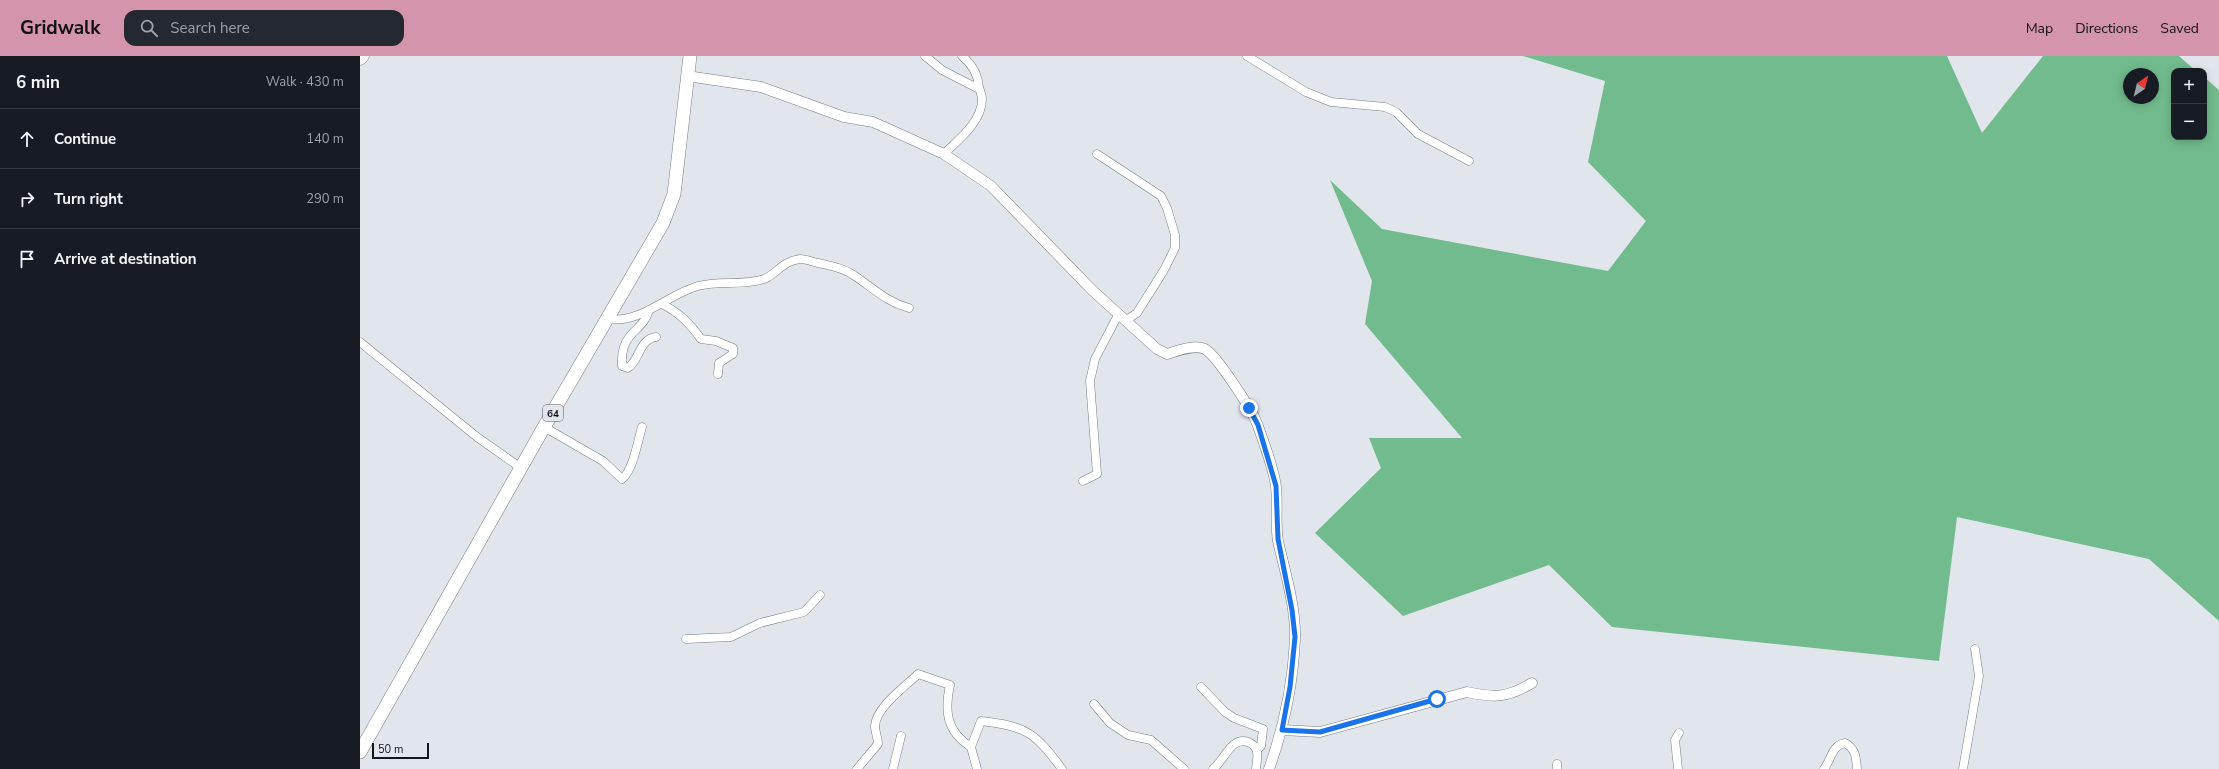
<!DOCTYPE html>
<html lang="en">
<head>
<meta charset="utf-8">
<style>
	:root { --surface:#171b24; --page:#242831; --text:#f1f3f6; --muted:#9ea1a6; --line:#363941; --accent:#d494ac }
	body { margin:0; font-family:"Nunito Sans",sans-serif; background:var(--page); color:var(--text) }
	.controls { position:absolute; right:12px; top:12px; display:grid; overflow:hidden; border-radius:8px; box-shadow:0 2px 10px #0003 }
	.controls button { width:36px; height:36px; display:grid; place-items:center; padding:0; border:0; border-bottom:1px solid var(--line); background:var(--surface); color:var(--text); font:20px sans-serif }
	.compass { position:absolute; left:1763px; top:12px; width:36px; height:36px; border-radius:50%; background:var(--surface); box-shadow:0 2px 10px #0003; rotate:35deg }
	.scale { position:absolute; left:12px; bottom:10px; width:57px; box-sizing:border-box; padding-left:4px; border:2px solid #141618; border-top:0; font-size:11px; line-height:14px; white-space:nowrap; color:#141618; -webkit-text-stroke:3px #e1e6ec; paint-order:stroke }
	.stop { position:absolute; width:12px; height:12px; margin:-9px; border:3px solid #1a73e8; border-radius:50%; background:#fff }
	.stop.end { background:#1a73e8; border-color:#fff; box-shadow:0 1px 4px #0008 }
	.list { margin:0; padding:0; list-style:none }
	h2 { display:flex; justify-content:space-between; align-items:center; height:52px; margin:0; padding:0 16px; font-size:17px }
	h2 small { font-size:13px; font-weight:400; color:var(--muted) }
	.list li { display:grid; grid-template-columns:26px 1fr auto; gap:12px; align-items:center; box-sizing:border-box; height:60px; padding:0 16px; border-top:1px solid var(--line) }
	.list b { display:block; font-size:15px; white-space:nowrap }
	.list em { font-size:13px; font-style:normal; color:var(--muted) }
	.icon { flex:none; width:22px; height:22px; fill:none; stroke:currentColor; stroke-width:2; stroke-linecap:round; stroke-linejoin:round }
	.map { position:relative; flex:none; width:1859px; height:713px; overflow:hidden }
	header { display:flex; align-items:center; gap:24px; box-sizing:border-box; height:56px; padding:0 20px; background:var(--accent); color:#111 }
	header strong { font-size:19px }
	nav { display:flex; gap:22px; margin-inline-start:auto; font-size:14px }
	.search { width:280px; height:36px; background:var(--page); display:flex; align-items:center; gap:10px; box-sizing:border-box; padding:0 14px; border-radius:12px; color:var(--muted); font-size:15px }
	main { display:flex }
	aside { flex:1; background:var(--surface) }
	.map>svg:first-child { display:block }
	.forest { fill:#72bb8e; fill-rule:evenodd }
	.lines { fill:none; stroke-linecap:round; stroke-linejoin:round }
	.minor-casing { stroke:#787d82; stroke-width:9 }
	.tertiary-casing { stroke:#787d82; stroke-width:11 }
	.secondary-casing { stroke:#787d82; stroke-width:13 }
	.primary-casing { stroke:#787d82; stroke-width:14 }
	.minor { stroke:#fff; stroke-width:8 }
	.tertiary { stroke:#fff; stroke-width:10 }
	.secondary { stroke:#fff; stroke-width:12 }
	.primary { stroke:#fff; stroke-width:13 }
	.route { stroke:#1a73e8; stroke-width:5 }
	.labels { text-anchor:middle; stroke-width:3.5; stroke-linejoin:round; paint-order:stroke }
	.shield { fill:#e1e6ec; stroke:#525458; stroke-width:1 }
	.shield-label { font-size:10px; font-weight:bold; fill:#141618 }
</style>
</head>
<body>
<header>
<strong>Gridwalk</strong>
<div class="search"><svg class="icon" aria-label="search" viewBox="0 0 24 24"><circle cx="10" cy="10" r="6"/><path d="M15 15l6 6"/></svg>Search here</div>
<nav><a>Map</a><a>Directions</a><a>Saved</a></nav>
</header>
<main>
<aside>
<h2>6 min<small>Walk · 430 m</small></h2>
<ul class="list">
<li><svg class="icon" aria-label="ahead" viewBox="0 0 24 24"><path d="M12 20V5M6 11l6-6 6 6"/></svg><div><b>Continue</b></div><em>140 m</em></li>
<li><svg class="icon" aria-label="right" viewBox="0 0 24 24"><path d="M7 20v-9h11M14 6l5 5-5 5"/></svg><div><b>Turn right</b></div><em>290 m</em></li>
<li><svg class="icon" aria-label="arrive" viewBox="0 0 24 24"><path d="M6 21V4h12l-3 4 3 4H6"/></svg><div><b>Arrive at destination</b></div></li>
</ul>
</aside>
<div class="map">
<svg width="1859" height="713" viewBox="0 0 1859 713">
	<rect width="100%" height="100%" fill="#e1e6ec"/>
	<!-- forest -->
	<path class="forest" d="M1163,0h424l35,77 61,-77h136l17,15h-22v66h30v-60l15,13v531l-70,-62 -192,-42 -18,144 -327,-34 -63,-62 -146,51 -88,-83 66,-65 -12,-30h93l-97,-114 7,-43 -42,-101 52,49 226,42 38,-50 -58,-59 17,-81zM1769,18h24v24h-24z"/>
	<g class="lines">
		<!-- minor casing -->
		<g class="minor-casing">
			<g id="minor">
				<path d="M565,0l17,14 37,19"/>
				<path d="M887,0l59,36 25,10 54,5 11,5 22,22 51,27"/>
				<path d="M584,98c15,-15 38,-32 38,-55 0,-4 -2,-8 -3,-12 -1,-12 -7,-23 -17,-31"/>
				<path d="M737,98l64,42 6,12 8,27v13l-11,22 -27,43 -12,8"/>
				<path d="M302,248c18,9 28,20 39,35l15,2 17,7v6l-14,9 -1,11"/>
				<path d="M289,254c-6,23 -29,20 -27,56l6,2c12,-8 11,-29 28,-31"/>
				<path d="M248,263c33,5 60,-25 90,-33 21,-6 44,0 66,-7 12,-4 18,-18 36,-20 6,0 13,3 18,4 13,3 26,5 37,13 19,13 32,26 54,32"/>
				<path d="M0,286l117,95 44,31"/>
				<path d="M184,371l59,34 19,18c11,-8 16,-39 20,-52"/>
				<path d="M723,425l14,-7 -7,-93 5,-22 23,-44"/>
				<path d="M326,583l45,-2 29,-14 44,-11 16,-17"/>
				<path d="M841,631l24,25 9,6 29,11 -2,17 -4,4"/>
				<path d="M734,648l16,19 18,12 23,5 33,29"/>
				<path d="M611,691l10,-26c46,5 54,12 81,48"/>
				<path d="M1197,708v5"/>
				<path d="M497,713l21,-25c0,-6 -3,-12 -3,-18 1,-19 30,-39 43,-52l32,11c-6,27 -3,47 21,62l6,22"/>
				<path d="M533,713l8,-33"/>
				<path d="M853,713c11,-8 18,-33 35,-27 13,5 9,16 8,27"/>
				<path d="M1318,713l-3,-29 4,-7"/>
				<path d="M1464,713c7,-9 8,-24 21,-26 11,6 11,14 12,26"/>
				<path d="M1603,713l16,-93 -4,-27"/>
			</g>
		</g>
		<!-- tertiary casing -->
		<g class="tertiary-casing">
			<g id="tertiary">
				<path d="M327,20l74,11 83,30 29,5 71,32 47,32 101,104 65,59 10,5c10,-3 27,-10 38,-5 12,7 48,62 53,77 6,17 16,43 18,61 2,18 -1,36 2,54 7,31 18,66 17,98 -2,45 -11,88 -26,130"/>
				<path d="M922,674l38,2 147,-40c27,6 40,6 65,-9"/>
			</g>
		</g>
		<!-- secondary casing -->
		<g class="secondary-casing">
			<path id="secondary" d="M0,3l3,-3"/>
		</g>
		<!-- primary casing -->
		<g class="primary-casing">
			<path id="primary" d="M0,696l184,-325 119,-204 11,-29 16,-138"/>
		</g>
		<!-- minor -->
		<use href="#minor" class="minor"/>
		<!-- tertiary -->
		<use href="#tertiary" class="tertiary"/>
		<!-- secondary -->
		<use href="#secondary" class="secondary"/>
		<!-- primary -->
		<use href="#primary" class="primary"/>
	</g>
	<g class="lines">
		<!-- route -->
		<path class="route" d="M889,352l9,17 18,61 2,53 14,71 3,27 -5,50 -8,43 38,2 117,-33"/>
	</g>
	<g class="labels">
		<!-- shield labels -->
		<rect class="shield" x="183" y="349" width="20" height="16" rx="3"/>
		<g class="shield-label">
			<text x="193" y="361">64</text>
		</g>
	</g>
</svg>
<div class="controls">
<button>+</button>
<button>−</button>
</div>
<svg class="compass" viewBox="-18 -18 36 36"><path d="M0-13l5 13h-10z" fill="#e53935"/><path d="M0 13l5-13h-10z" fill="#9ea1a6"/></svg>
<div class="scale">50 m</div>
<div class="stop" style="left:1077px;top:643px"></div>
<div class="stop end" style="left:889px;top:352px"></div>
</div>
</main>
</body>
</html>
